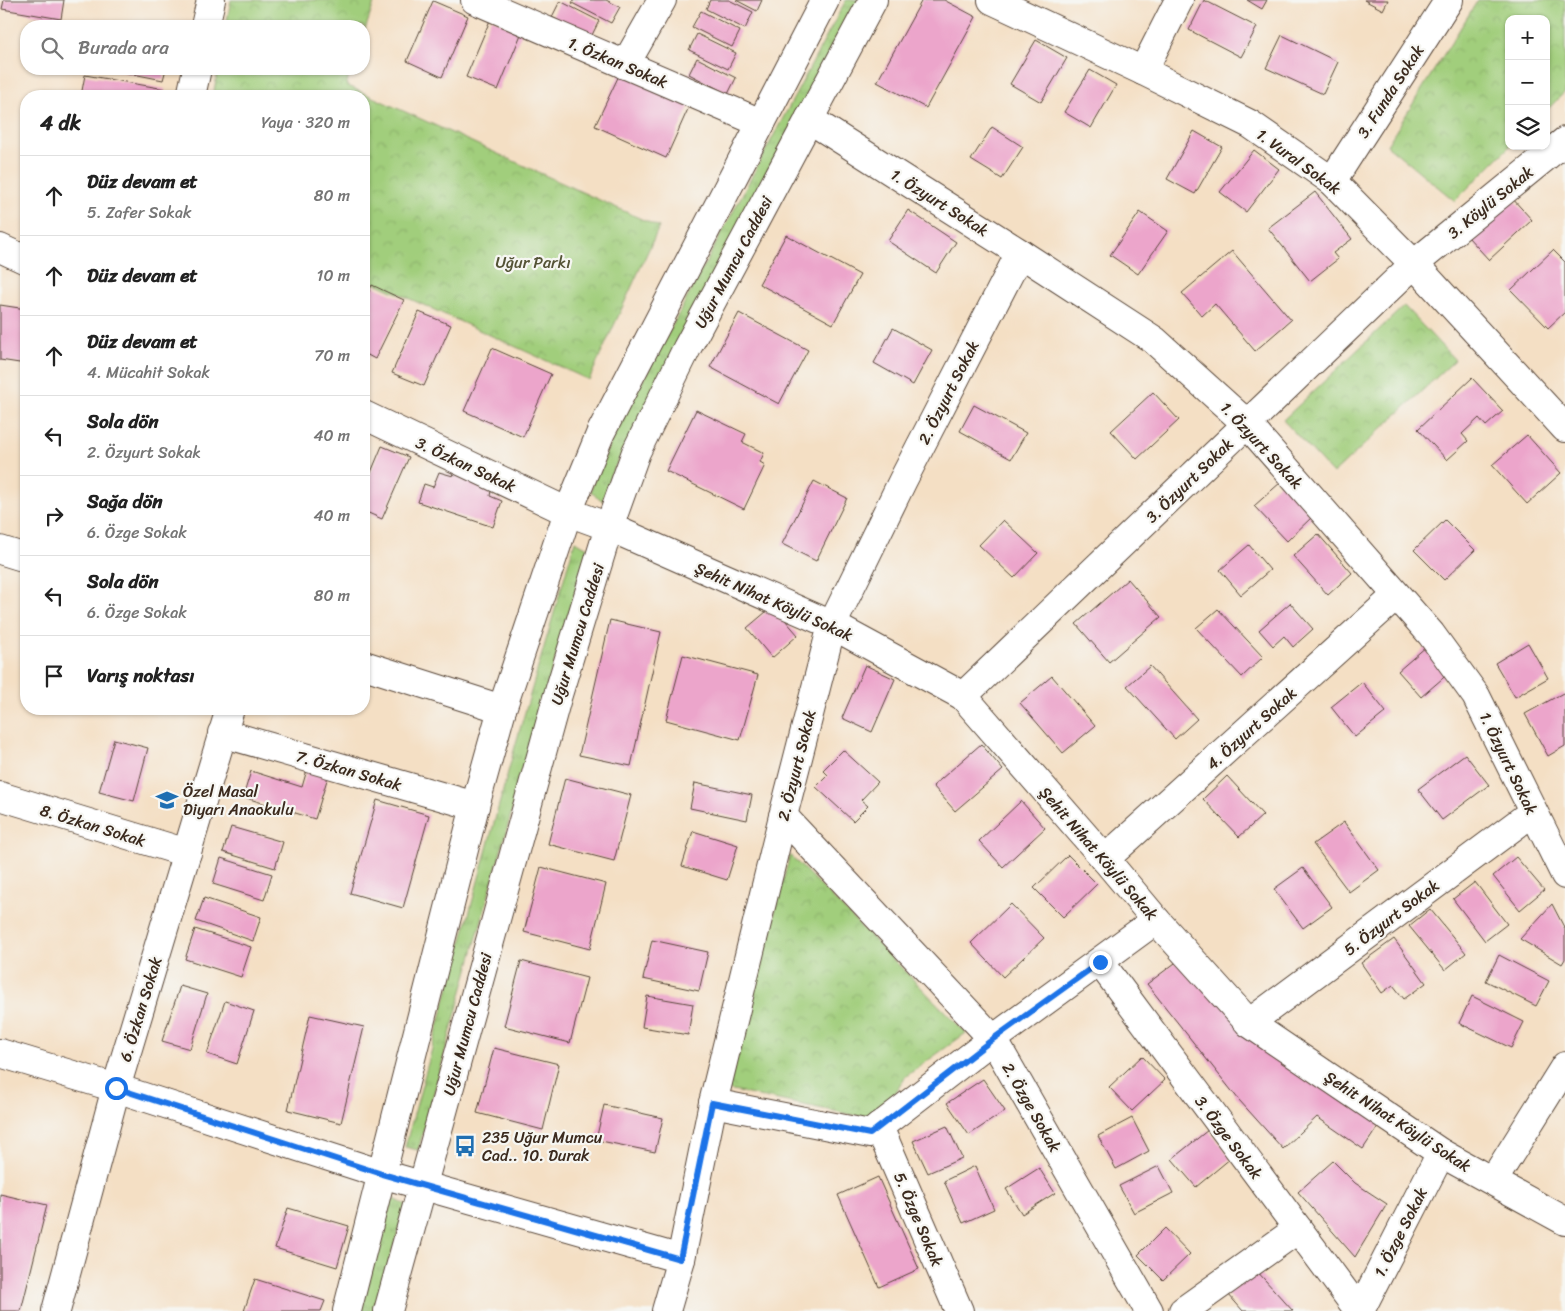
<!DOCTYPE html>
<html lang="tr">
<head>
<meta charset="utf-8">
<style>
	:root { --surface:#fff; --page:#f6f6f6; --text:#222; --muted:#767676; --line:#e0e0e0 }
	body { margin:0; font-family:Sriracha,sans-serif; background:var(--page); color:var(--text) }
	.controls { position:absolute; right:15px; top:15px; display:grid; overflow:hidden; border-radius:10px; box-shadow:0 1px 4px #0004 }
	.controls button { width:45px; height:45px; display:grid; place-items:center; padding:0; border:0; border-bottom:1px solid var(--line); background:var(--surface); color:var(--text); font:25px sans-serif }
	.stop { position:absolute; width:15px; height:15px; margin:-11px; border:4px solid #1a73e8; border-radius:50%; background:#fff }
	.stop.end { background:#1a73e8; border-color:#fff; box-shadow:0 1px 5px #0008 }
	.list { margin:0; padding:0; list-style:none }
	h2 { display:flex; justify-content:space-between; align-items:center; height:65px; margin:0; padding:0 20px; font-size:21px }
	h2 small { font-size:16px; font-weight:400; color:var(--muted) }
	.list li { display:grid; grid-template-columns:32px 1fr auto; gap:15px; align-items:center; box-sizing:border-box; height:80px; padding:0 20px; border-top:1px solid var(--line) }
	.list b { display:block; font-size:19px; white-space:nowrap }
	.list p { margin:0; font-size:16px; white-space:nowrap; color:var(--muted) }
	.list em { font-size:16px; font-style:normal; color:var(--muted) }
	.icon { flex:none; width:28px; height:28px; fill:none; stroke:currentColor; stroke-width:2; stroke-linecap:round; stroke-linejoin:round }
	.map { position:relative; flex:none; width:1565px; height:1311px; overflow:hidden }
	.search { position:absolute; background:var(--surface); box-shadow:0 1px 4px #0004; left:20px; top:20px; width:350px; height:55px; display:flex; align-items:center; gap:12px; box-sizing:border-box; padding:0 18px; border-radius:20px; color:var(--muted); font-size:19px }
	.panel { position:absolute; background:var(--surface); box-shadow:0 1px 4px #0004; left:20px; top:90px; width:350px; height:625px; border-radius:20px }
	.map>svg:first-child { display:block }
	.grass { fill:url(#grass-tufts); stroke:#6e7c4d }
	.park { fill:url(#park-crowns); stroke:#6e7c4d }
	.building { fill:#eca5cb }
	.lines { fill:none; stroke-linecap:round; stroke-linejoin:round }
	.minor-casing { stroke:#574537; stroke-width:30 }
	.minor { stroke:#fff; stroke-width:28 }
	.route { stroke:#1a73e8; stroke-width:6 }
	.labels { text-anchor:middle; stroke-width:4.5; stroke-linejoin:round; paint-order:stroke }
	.street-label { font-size:16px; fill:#3b2a1e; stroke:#f6f6f2 }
	.park-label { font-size:16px; fill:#545336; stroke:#f6f6f2 }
	.poi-label { font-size:16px; fill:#3b2a1e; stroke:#f6f6f2; text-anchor:start }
</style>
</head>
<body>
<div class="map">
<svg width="1565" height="1311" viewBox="0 0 1565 1311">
	<defs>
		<pattern id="grass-tufts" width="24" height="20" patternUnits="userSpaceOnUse" patternTransform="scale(1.25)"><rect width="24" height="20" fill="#a1ce7c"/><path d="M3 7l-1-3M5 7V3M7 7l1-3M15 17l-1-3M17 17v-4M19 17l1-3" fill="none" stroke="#8cb16b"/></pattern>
		<pattern id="park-crowns" width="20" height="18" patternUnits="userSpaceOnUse" patternTransform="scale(1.25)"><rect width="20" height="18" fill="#a1ce7c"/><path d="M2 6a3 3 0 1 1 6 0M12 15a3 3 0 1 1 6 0" fill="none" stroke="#8cb16b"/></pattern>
	</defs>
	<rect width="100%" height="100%" fill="#f6f6f2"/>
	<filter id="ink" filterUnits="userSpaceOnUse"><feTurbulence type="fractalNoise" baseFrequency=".02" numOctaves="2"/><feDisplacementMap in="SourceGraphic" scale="10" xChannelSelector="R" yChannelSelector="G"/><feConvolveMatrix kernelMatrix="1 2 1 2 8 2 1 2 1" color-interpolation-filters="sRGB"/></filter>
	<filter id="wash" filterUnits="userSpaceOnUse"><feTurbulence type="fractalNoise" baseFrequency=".0096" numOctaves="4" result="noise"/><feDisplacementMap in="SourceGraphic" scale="20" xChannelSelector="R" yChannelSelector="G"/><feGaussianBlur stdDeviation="1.12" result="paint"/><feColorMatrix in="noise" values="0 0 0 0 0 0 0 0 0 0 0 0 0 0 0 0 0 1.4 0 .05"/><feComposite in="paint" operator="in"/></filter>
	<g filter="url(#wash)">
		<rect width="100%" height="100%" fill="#f4dfc4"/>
		<!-- grass -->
		<g class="grass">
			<path d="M846,0h15l-236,448 -14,26 -8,27 -12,-9 2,-9 21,-48z"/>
			<path d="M575,541l13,7 -54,183 -116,419 -13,-3 111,-404z"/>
			<path d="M392,1198l14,7 -32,106h-14z"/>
		</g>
		<!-- park -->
		<g class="park">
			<path d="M231,0h144l-11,33v-7h-138z"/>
			<path d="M1478,0h87v92l-19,19v-92h-37v127h1l-55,55 -68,-56z"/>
			<path d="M218,69h133l-5,16 313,142 -70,153 -225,-102v-182h-151z"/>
			<path d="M1404,306l51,54 -122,114 -50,-54z"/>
			<path d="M790,855l176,178 -61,44 -26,43 -151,-30z"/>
		</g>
		<g id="blocks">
			<!-- building -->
			<g class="building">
				<path d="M4,0h60l-3,19 -59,-10z"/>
				<path d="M574,0h32l14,7 -9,16 -39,-20z"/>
				<path d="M710,0h19l24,12 -8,17 -39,-20z"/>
				<path d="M736,0h26l-5,11z"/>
				<path d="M922,0h22l32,17 -50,91 -49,-26z"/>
				<path d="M1204,0l53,27 -16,30 -52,-27z"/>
				<path d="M1247,0h20l-5,9z"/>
				<path d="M1364,0h24l-5,10z"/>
				<path d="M433,1l35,15 -26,61 -35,-16z"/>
				<path d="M560,1l39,20 -8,16 -39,-20z"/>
				<path d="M701,11l39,20 -8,16 -40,-20z"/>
				<path d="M491,18l31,14 -24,58 -32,-13z"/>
				<path d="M697,34l39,19 -8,16 -39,-19z"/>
				<path d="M1282,35l56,27 -15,32 -57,-26z"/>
				<path d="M1036,40l31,18 -26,44 -31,-18z"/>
				<path d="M697,58l39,20 -8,16 -39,-20z"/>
				<path d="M108,69h58l-3,11z"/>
				<path d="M622,69l70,31 -26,58 -71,-32z"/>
				<path d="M1090,70l26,15 -25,43 -27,-16z"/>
				<path d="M85,75l80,14 -1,7h-83z"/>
				<path d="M992,127l31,20 -21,32 -31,-19z"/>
				<path d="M1194,131l28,16 -27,47 -28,-15z"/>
				<path d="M1254,150l25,19 -33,43 -26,-20z"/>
				<path d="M1315,192l37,47 -19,14 5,6 -28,22 -42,-53z"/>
				<path d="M1511,197l21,23 -43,40 -21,-23z"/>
				<path d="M908,210l48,32 -20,31 -48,-32z"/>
				<path d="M1140,212l28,19 -30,43 -28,-19z"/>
				<path d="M786,235l74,40 -27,49 -74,-40z"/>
				<path d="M1553,250l12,12v50l-17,16 -37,-38z"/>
				<path d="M1232,251l59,69 -36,31 -40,-47 -13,12 -20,-23z"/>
				<path d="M372,285l32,15 -29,59 -11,-6v-51z"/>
				<path d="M0,305l26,4 -2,11h2v44l-26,-4z"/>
				<path d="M419,312l32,13 -27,61 -32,-13z"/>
				<path d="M739,313l69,37 -29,54 -69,-37z"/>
				<path d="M893,328l39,22 -19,35 -39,-22z"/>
				<path d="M492,348l59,26 -28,63 -59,-26z"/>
				<path d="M1472,378l31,33 -17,15 -7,-8 -17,16 6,7 -21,19 -29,-31z"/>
				<path d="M1153,392l26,28 -42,39 -26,-28z"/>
				<path d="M974,405l52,28 -15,26 -51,-28z"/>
				<path d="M696,410l50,24 -4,8 22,11 -4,9 5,3 -21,44 -78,-38z"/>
				<path d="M1527,435l34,38 -34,31 -35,-39z"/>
				<path d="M382,446l27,11 -27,62 -18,-8v-22z"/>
				<path d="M455,471l33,11 -2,6 5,3 -1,5 12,5 -9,26 -75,-25 6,-18 9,3 6,-15 14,4z"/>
				<path d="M814,481l33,17 -31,63 -34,-17z"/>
				<path d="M1281,482l32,34 -26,25 -33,-35z"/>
				<path d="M1003,520l35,33 -24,25 -35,-33z"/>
				<path d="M1445,520l30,30 -31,30 -30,-30z"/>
				<path d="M1318,534l34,39 -24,22 -35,-39z"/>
				<path d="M1249,545l21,25 -29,25 -21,-25z"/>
				<path d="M1128,579l33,38 -52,45 -33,-38z"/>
				<path d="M1290,603l23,26 -20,18 -9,-11 -11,10 -14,-16z"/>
				<path d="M773,606l25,29 -26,23 -25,-30z"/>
				<path d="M1218,609l45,48 -21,20 -46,-49z"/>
				<path d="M610,620l51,12 -30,134 -52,-11z"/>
				<path d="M1528,643l20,35 -33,19 -20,-34z"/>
				<path d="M1427,646l23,26 -29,25 -23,-26z"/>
				<path d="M683,655l75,20 -18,65 -74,-20z"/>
				<path d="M865,665l30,14 -23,53 -30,-14z"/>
				<path d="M1150,666l47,53 -22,20 -48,-53z"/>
				<path d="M1052,676l43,50 -32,27 -43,-50z"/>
				<path d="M1362,682l24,30 -31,25 -24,-30z"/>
				<path d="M1563,693l2,3v50l-17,10 -23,-42z"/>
				<path d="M192,709h15l-1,4z"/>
				<path d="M114,739l34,9 -14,53 -35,-9z"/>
				<path d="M981,744l22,26 -48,41 -22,-25z"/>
				<path d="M843,750l35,32 -17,18 7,6 -15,15 -37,-34 12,-12 -5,-5z"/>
				<path d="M1465,754l24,31 -47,35 -24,-31z"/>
				<path d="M309,763l21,7 -15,49 -72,-22 8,-26 51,16z"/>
				<path d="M1227,776l36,39 -24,22 -36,-38z"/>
				<path d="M565,778l66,17 -17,66 -66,-17z"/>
				<path d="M695,783l57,12 -5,25 -57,-12z"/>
				<path d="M377,800l52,15 -26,93 -53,-15z"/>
				<path d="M1021,801l24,27 -42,39 -24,-26z"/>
				<path d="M1344,822l35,48 -30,22 -36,-48z"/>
				<path d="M231,827l52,15 -8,26 -52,-16z"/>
				<path d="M693,831l45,14 -11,35 -45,-14z"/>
				<path d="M1068,855l29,29 -34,33 -29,-29z"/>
				<path d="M1516,857l28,33 -24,20 -27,-34z"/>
				<path d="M221,858l51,16 -8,26 -51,-16z"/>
				<path d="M541,867l65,17 -16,65 -66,-17z"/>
				<path d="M1303,868l29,39 -29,21 -29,-39z"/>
				<path d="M1475,882l32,42 -22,17 -32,-42z"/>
				<path d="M204,898l57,19 -8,24 -57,-20z"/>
				<path d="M1011,904l33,34 -41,39 -32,-34z"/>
				<path d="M1552,904l13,25v30l-3,5 -42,-25z"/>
				<path d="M1430,909l36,44 -21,17 -36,-44z"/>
				<path d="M195,929l56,18 -10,30 -56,-18z"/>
				<path d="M1394,939l32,44 -22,16 -11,-14 -11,8 -21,-30z"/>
				<path d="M652,940l56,12 -9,39 -56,-12z"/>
				<path d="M1499,955l50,26 -13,25 -50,-25z"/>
				<path d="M1183,957l198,165 -18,27 -46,-32 -34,32 -44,-49 -92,-116z"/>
				<path d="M521,961l66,17 -17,65 -66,-17z"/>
				<path d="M180,986l27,8 -17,55 -28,-8z"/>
				<path d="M647,996l46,8 -5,31 -46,-8z"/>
				<path d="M1472,996l52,26 -13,26 -52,-25z"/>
				<path d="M225,1001l29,10 -17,53 -30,-10z"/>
				<path d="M310,1015l54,12 -23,96 -53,-13z"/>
				<path d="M494,1048l65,16 -16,66 -66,-17z"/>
				<path d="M1142,1056l23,24 -33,31 -23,-24z"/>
				<path d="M983,1079l22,32 -36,24 -22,-32z"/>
				<path d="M604,1105l59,13 -8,34 -59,-12z"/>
				<path d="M1132,1118l17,33 -33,18 -18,-33z"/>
				<path d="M947,1126l15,32 -34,15 -15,-32z"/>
				<path d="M1208,1130l23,28 -35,29 -24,-28z"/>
				<path d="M1333,1161l22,22 32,21 -32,53 -57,-65z"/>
				<path d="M975,1166l19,43 -31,14 -19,-42z"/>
				<path d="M1159,1166l14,27 -39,20 -15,-27z"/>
				<path d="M1039,1168l16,25 -33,21 -16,-25z"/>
				<path d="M878,1177l41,92 -40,18 -41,-92z"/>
				<path d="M0,1194l47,11 -26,106h-21z"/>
				<path d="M288,1208l61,18 -12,41 -62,-19z"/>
				<path d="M1165,1228l25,26 -27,26 -25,-25z"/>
				<path d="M1255,1269l38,42h-50l-15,-17z"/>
				<path d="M255,1279l70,22 -4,10h-77z"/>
			</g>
		</g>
	</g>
	<g filter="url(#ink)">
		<use href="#blocks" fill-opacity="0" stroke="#574537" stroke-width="1"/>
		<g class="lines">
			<!-- minor casing -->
			<g class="minor-casing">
				<g id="minor">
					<path d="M475,0l286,123"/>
					<path d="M992,0l151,71 107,53 82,57 82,83 151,164"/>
					<path d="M205,26l6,-26"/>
					<path d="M625,65l37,-65"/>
					<path d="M1143,71l36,-71"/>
					<path d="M191,96l6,-27"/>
					<path d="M809,119l211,134 134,87 93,84 184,210 45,62 89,179"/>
					<path d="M1332,181l117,-181"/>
					<path d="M0,248l26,12"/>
					<path d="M364,415l204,97 41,15 223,98 131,71 142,163 51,61 93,103 192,130 124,68"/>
					<path d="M0,550l26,8"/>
					<path d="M364,665l138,44"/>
					<path d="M963,696l451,-432 151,-123"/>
					<path d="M222,733l253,73"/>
					<path d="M0,796l187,57"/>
					<path d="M783,816l210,223 156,272"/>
					<path d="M1105,859l291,-263"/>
					<path d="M1100,962l259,349"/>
					<path d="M1249,1023l284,-211"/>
					<path d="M0,1053l116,35 266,86 299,85"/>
					<path d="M713,1103l157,31 123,-95 163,-119"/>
					<path d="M879,1127l80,184"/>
					<path d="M1493,1181l72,-115"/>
					<path d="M56,1311l60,-223 114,-379"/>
					<path d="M347,1311l128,-505 27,-97 66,-197 33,-80 224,-432"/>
					<path d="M388,1311l169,-613 52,-171 27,-75 51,-104 186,-348"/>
					<path d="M666,1311l15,-52 32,-156 70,-287 49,-191 71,-145 117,-227"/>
					<path d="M1183,1311l115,-82"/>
					<path d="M1360,1311l81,-158"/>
				</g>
			</g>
			<!-- minor -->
			<use href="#minor" class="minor"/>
		</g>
	</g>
	<g class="lines" filter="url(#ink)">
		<!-- route -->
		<path class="route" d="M116,1088l266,86 298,85 32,-156 158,31 123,-95 107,-77"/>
	</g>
	<!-- icons -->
	<defs>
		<g id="school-bare" transform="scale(1.725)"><path d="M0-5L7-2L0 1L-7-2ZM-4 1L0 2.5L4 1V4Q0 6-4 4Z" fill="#1f6fb2" stroke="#f6f6f2" stroke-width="2.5" paint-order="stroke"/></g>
		<g id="bus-bare" transform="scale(1.725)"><path d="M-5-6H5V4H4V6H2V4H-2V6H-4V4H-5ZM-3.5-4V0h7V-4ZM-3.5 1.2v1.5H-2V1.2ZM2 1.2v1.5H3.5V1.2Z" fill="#1f6fb2" stroke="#f6f6f2" stroke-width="2.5" paint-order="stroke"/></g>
	</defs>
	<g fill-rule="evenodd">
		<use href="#school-bare" x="167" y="800"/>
		<use href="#bus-bare" x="465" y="1146"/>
	</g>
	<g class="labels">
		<!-- street labels -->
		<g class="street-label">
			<text transform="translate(618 62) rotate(23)" y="6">1. Özkan Sokak</text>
			<text transform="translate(1390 91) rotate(-57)" y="6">3. Funda Sokak</text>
			<text transform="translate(1299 161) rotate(36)" y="6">1. Vural Sokak</text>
			<text transform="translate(940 202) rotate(32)" y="6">1. Özyurt Sokak</text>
			<text transform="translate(1490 202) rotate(-39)" y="6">3. Köylü Sokak</text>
			<text transform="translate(733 262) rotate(-62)" y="6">Uğur Mumcu Caddesi</text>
			<text transform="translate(948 392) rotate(-63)" y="6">2. Özyurt Sokak</text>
			<text transform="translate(1262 445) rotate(47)" y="6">1. Özyurt Sokak</text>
			<text transform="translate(466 464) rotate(25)" y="6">3. Özkan Sokak</text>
			<text transform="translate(1189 480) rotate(-44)" y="6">3. Özyurt Sokak</text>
			<text transform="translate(774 601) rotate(24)" y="6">Şehit Nihat Köylü Sokak</text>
			<text transform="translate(577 634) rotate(-73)" y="6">Uğur Mumcu Caddesi</text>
			<text transform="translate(1251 728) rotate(-42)" y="6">4. Özyurt Sokak</text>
			<text transform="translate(1509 763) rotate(64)" y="6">1. Özyurt Sokak</text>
			<text transform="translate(796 765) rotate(-76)" y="6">2. Özyurt Sokak</text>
			<text transform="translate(349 770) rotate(16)" y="6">7. Özkan Sokak</text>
			<text transform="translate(93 825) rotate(17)" y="6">8. Özkan Sokak</text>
			<text transform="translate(1099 853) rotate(49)" y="6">Şehit Nihat Köylü Sokak</text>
			<text transform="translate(1391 917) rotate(-37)" y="6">5. Özyurt Sokak</text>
			<text transform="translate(140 1009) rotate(-73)" y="6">6. Özkan Sokak</text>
			<text transform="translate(467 1024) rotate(-75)" y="6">Uğur Mumcu Caddesi</text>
			<text transform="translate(1032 1107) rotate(60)" y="6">2. Özge Sokak</text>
			<text transform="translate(1398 1121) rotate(33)" y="6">Şehit Nihat Köylü Sokak</text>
			<text transform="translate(1229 1137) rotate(53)" y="6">3. Özge Sokak</text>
			<text transform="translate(919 1219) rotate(67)" y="6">5. Özge Sokak</text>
			<text transform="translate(1400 1232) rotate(-63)" y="6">1. Özge Sokak</text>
		</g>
		<!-- park labels -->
		<g class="park-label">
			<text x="533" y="268">Uğur Parkı</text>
		</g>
		<!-- poi labels -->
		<g class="poi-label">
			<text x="183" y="797">Özel Masal<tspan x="183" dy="18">Diyarı Anaokulu</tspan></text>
			<text x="482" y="1143">235 Uğur Mumcu<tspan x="482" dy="18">Cad.. 10. Durak</tspan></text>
		</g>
	</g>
</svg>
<div class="controls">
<button>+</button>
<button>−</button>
<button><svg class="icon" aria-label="layers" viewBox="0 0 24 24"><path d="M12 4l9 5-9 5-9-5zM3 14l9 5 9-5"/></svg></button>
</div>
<div class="stop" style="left:116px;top:1088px"></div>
<div class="stop end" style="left:1100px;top:962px"></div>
<div class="search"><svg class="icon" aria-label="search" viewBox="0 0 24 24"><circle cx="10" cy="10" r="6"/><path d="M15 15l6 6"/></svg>Burada ara</div>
<section class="panel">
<h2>4 dk<small>Yaya · 320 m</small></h2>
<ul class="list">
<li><svg class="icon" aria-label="ahead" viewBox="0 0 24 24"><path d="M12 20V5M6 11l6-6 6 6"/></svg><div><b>Düz devam et</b><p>5. Zafer Sokak</p></div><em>80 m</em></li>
<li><svg class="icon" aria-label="ahead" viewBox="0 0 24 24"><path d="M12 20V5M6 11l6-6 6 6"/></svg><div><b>Düz devam et</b></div><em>10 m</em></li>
<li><svg class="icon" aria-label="ahead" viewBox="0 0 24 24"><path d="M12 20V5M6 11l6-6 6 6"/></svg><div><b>Düz devam et</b><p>4. Mücahit Sokak</p></div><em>70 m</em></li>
<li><svg class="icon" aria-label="left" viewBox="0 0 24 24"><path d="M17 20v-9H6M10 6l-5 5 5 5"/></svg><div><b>Sola dön</b><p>2. Özyurt Sokak</p></div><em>40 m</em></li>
<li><svg class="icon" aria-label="right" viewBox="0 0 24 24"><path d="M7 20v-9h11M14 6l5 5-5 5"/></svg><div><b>Sağa dön</b><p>6. Özge Sokak</p></div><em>40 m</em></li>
<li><svg class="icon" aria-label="left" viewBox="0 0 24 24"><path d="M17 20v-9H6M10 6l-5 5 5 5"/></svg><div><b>Sola dön</b><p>6. Özge Sokak</p></div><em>80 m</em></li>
<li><svg class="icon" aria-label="arrive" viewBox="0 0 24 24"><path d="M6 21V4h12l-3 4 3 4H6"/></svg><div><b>Varış noktası</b></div></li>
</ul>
</section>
</div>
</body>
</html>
